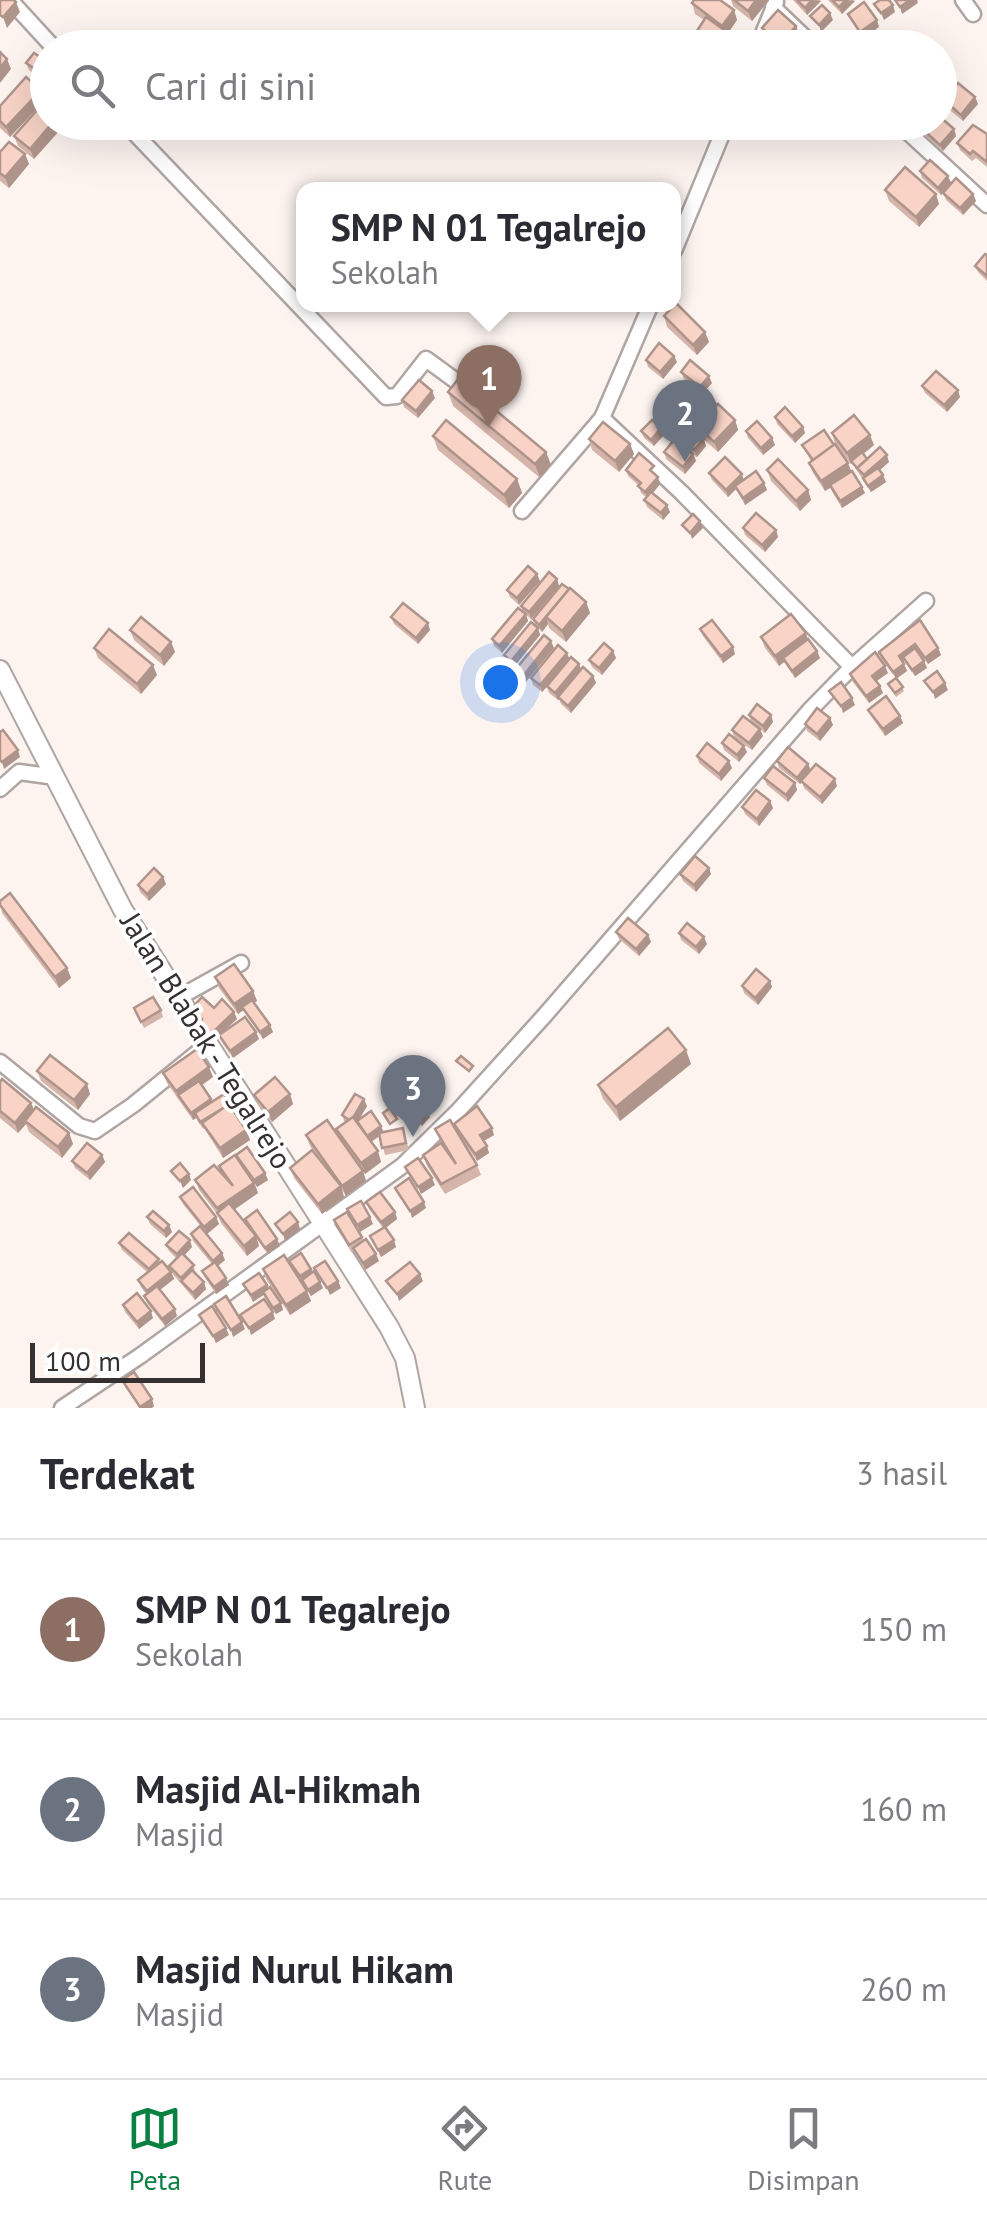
<!DOCTYPE html>
<html lang="id">
<head>
<meta charset="utf-8">
<style>
	:root { --surface:#fff; --page:#f2f2f3; --text:#2b2b33; --muted:#7c7c81; --line:#e1e1e2; --accent:#0b8043 }
	body { margin:0; font-family:"PT Sans",sans-serif; background:var(--page); color:var(--text) }
	.scale { position:absolute; left:30px; bottom:25px; width:175px; box-sizing:border-box; padding-left:10px; border:5px solid #353130; border-top:0; font-size:28px; line-height:35px; white-space:nowrap; color:#353130; -webkit-text-stroke:8px #fff; paint-order:stroke }
	.you { position:absolute; left:500px; top:682px; width:35px; height:35px; margin:-25px; border:8px solid #fff; border-radius:50%; background:#1a73e8; box-shadow:0 0 0 15px #1a73e833 }
	.badge { display:grid; place-items:center; width:65px; height:65px; border-radius:50%; background:var(--accent); color:#fff; font-size:32px; font-weight:700 }
	.pin { position:absolute; translate:-50% -82px; filter:drop-shadow(0 2px 5px #0008) }
	.pin::after { content:''; position:absolute; top:52px; width:35px; height:30px; background:inherit; clip-path:polygon(0 0,100% 0,50% 100%) }
	.popup { position:absolute; left:296px; top:182px; width:385px; height:130px; box-sizing:border-box; display:grid; place-content:center; border-radius:20px; background:var(--surface); filter:drop-shadow(0 2px 8px #0005); font-size:32px; white-space:nowrap; color:var(--muted) }
	.popup b { font-size:38px; color:var(--text) }
	.popup::after { content:''; position:absolute; left:50%; top:100%; margin-left:-20px; border:20px solid transparent; border-top-color:var(--surface) }
	.list { margin:0; padding:0; list-style:none }
	h2 { display:flex; justify-content:space-between; align-items:center; height:130px; margin:0; padding:0 40px; font-size:42px }
	h2 small { font-size:32px; font-weight:400; color:var(--muted) }
	.list li { display:grid; grid-template-columns:65px 1fr auto; gap:30px; align-items:center; box-sizing:border-box; height:180px; padding:0 40px; border-top:2px solid var(--line) }
	.list b { display:block; font-size:38px; white-space:nowrap }
	.list p { margin:0; font-size:32px; white-space:nowrap; color:var(--muted) }
	.list em { font-size:32px; font-style:normal; color:var(--muted) }
	.icon { flex:none; width:55px; height:55px; fill:none; stroke:currentColor; stroke-width:2; stroke-linecap:round; stroke-linejoin:round }
	.map { position:relative; flex:none; width:987px; height:1408px; overflow:hidden }
	.search { position:absolute; background:var(--surface); box-shadow:0 10px 40px #0002; left:30px; right:30px; top:30px; height:110px; display:flex; align-items:center; gap:25px; box-sizing:border-box; padding:0 35px; border-radius:55px; color:var(--muted); font-size:38px }
	.sheet { height:670px; background:var(--surface) }
	nav { display:flex; justify-content:space-around; align-items:center; box-sizing:border-box; height:140px; border-top:2px solid var(--line); background:var(--surface); font-size:28px; color:var(--muted) }
	nav a { display:grid; justify-items:center; gap:5px }
	nav .on { color:var(--accent) }
	.map>svg:first-child { display:block }
	.lines { fill:none; stroke-linecap:round; stroke-linejoin:round }
	.minor-casing { stroke:#afa6a3; stroke-width:19 }
	.tertiary-casing { stroke:#afa6a3; stroke-width:22 }
	.minor { stroke:#fff; stroke-width:14 }
	.tertiary { stroke:#fff; stroke-width:18 }
	.wall { fill:#d5b5aa }
	.shaded-wall { fill:#ae948b }
	.building { fill:#f8d3c6; stroke:#ae948b; stroke-width:2.5 }
	.labels { text-anchor:middle; stroke-width:8; stroke-linejoin:round; paint-order:stroke }
	.street-label { font-size:30px; fill:#353130; stroke:#fff }
</style>
</head>
<body>
<div class="map">
<svg width="987" height="1408" viewBox="0 0 987 1408">
	<rect width="100%" height="100%" fill="#fdf4f0"/>
	<g class="lines">
		<!-- minor casing -->
		<g class="minor-casing">
			<g id="minor">
				<path d="M10,0l44,48"/>
				<path d="M963,0l10,14"/>
				<path d="M773,7l43,41"/>
				<path d="M757,48l19,-46"/>
				<path d="M124,122l262,275 11,-1 29,-37 45,33"/>
				<path d="M897,122l90,83"/>
				<path d="M674,251l53,-129"/>
				<path d="M651,304l-49,114 80,75 170,174"/>
				<path d="M522,511l80,-93"/>
				<path d="M0,789l19,-17 37,5"/>
				<path d="M178,998l63,-35"/>
				<path d="M0,1062l79,64 16,5 38,-26 74,-60"/>
				<path d="M62,1408l78,-52 262,-190 57,-56 86,-95 264,-304 43,-44 74,-66"/>
			</g>
		</g>
		<!-- tertiary casing -->
		<g class="tertiary-casing">
			<path id="tertiary" d="M0,670l123,240 266,417 16,31 10,50"/>
		</g>
		<!-- minor -->
		<use href="#minor" class="minor"/>
		<!-- tertiary -->
		<use href="#tertiary" class="tertiary"/>
	</g>
	<!-- wall -->
	<g class="wall">
		<path d="M731,0h38l-17,21 -19,-15z"/>
		<path d="M793,0h27l1,1 -14,14z"/>
		<path d="M828,0h26l1,1 -13,13z"/>
		<path d="M692,3l42,7 3,10 -9,13 10,15h-34l-5,-4 -4,-10 9,-14 -9,-6z"/>
		<path d="M762,28l37,5 -7,9 5,4 -1,-3 22,5h-41l1,-2 -13,-11z"/>
		<path d="M48,62v35l-7,-6 4,9 -35,37 -10,-9v-22l37,-19 -2,-7 3,-3 -9,-7 -3,-7z"/>
		<path d="M975,97l3,7 -15,17 -17,-14 -2,-7z"/>
		<path d="M48,122h20l-6,8 -5,-5 2,6 -25,28 -16,-13 -4,-10z"/>
		<path d="M919,126l35,3 2,7 -13,15 -21,-18z"/>
		<path d="M987,134v33l-11,-9 -4,3 -12,-11 -3,-7z"/>
		<path d="M0,152l25,2 4,10 -20,24 -9,-7z"/>
		<path d="M920,171l31,12 -10,12 -19,-17z"/>
		<path d="M885,190l54,14 -20,23 -30,-26z"/>
		<path d="M943,193l30,1 3,7 -13,14 -17,-15z"/>
		<path d="M987,255v26l-9,-9 -3,-6z"/>
		<path d="M664,316l41,16 4,10 -12,13 -30,-28z"/>
		<path d="M674,356l3,6 -14,17 -15,-12 -2,-7z"/>
		<path d="M681,372l31,11 -10,11 -18,-15z"/>
		<path d="M922,386l38,11 -13,15 -22,-19z"/>
		<path d="M448,392l98,60 5,13 -11,13 -87,-72z"/>
		<path d="M435,398l-17,20 -14,-11 -2,-7z"/>
		<path d="M695,404l40,16 3,10 -20,22 -17,-15 -4,-11 8,-8 -8,-7z"/>
		<path d="M775,417l28,10 2,6 -10,10 -18,-19z"/>
		<path d="M659,419l30,9 17,18 -9,11 -3,-2 2,6 -11,13 -19,-15 -2,-7 19,-7 -1,-3 -21,-16z"/>
		<path d="M661,428l3,7 -10,11 -10,-8 -3,-7z"/>
		<path d="M746,431l26,7 3,7 -12,10 -15,-17z"/>
		<path d="M832,433l42,12 -11,9 4,5 22,3 -9,8 6,12 -15,10 -19,-29 -1,1 -16,-20z"/>
		<path d="M433,436l84,43 5,14 -13,15 -71,-58z"/>
		<path d="M589,439l41,5 4,10 -15,18 -27,-22z"/>
		<path d="M802,445l49,26 14,22 -23,15 -12,-20 -5,3 -12,-18 -4,-10 2,-2z"/>
		<path d="M626,470l30,3 -1,1 5,10 -7,9 17,19 -7,8 -16,-13 -3,-7 3,-2 -6,-5 -2,-7 -11,-10z"/>
		<path d="M767,470l41,20 3,10 -11,11 -29,-30z"/>
		<path d="M709,473l55,10 3,7 -22,15 -9,-16 -8,8 -16,-17z"/>
		<path d="M743,528l33,2 2,7 -13,15 -20,-17z"/>
		<path d="M557,579l2,7 -28,33 -5,-4 2,6 -26,32 -8,-7 -2,-7 31,-27 -2,-6z"/>
		<path d="M540,581l-21,24 -9,-8 -3,-7z"/>
		<path d="M569,590l17,12 4,11 -24,29 -17,-14 -1,-4 -6,8 -4,-4 2,7 -27,33 -6,-6 -3,-7 31,-29 -2,-7z"/>
		<path d="M391,617l39,13 -12,14 -24,-20z"/>
		<path d="M920,620l18,28 3,7 -13,9 -10,-13 9,17 -12,8 -11,-15 -1,1 4,9 -10,7 7,13 -8,6 -8,-13 8,-6 -15,-19 -2,-7z"/>
		<path d="M700,629l35,25 -12,9 -20,-27z"/>
		<path d="M130,630l41,12 4,10 -11,14 -30,-26z"/>
		<path d="M761,637l47,2 12,19 -25,20 -11,-16 -5,4 -14,-18z"/>
		<path d="M94,648l63,27 -16,19 -43,-36z"/>
		<path d="M613,651l3,7 -14,17 -10,-8 -3,-7z"/>
		<path d="M569,659l13,11 11,6 3,7 -25,30 -10,-9 -2,-5 -1,1 -9,-7 -2,-6 -5,5 -9,-7 -2,-7z"/>
		<path d="M888,673l-11,8 6,12 -14,10 -17,-22 -2,-7z"/>
		<path d="M868,710l32,6 3,7 -18,13 -14,-20z"/>
		<path d="M749,715h22l2,7 -8,11 -14,-11z"/>
		<path d="M830,718l3,7 -13,16 -13,-10 -2,-7z"/>
		<path d="M732,730l31,6 -11,14 -18,-13z"/>
		<path d="M722,743l25,9 -8,10 -15,-12z"/>
		<path d="M697,756l35,12 -11,13 -22,-18z"/>
		<path d="M777,761l31,3 3,6 26,16 -15,18 -18,-16 -2,-6 -2,2 -21,-16z"/>
		<path d="M764,778l31,5 2,7 -9,12 -21,-17z"/>
		<path d="M770,801l3,7 -14,18 -14,-12 -3,-7z"/>
		<path d="M680,874h31l-15,18 -13,-11z"/>
		<path d="M163,877l3,7 -17,17 -9,-9 -2,-7z"/>
		<path d="M0,901l67,67 4,10 -12,10 -57,-75z"/>
		<path d="M616,932l32,3 3,7 -12,14 -20,-17z"/>
		<path d="M679,933l28,11 -8,10 -18,-14z"/>
		<path d="M215,977l38,14 4,10 -3,2 19,29 -10,7 -20,-29 -5,4 -19,-26z"/>
		<path d="M770,981l2,6 -14,18 -14,-12 -2,-7z"/>
		<path d="M134,1008l27,2 2,7 -19,11z"/>
		<path d="M214,1008l20,4 3,7 -17,16 36,-3 3,7 -26,19 -11,-16 -3,-7 -7,7 -12,-12 -2,-7 2,-2 -6,-5 -3,-7z"/>
		<path d="M691,1064l-71,57 -17,-22 -5,-14z"/>
		<path d="M37,1071l53,23 -12,16 -37,-29z"/>
		<path d="M163,1073l50,4 -11,8 10,17 20,7 14,21 4,10 -27,18 -19,-30 -1,1 -7,-11 -3,2 -26,-37z"/>
		<path d="M0,1082l31,21 3,7 35,23 4,11 -11,14 -33,-26 -3,-8 -8,9 -18,-15z"/>
		<path d="M290,1094l3,10 -21,18 -14,-17 -4,-10z"/>
		<path d="M400,1101l27,9 3,7 -8,9 -11,-10 1,2 -5,6 -11,-10 -1,-4 7,-3z"/>
		<path d="M367,1106l-8,14 22,6 2,6 20,-4 6,22 -24,5 -5,-19 -9,6 10,20 -16,12 -2,-3 3,10 -20,15 -4,-6 2,7 -22,17 -28,-36 -4,-10 35,-1 -15,-21 -4,-11 34,3 -4,-9 9,-6 -3,-8z"/>
		<path d="M454,1124l40,11 -10,6 5,12 -12,8 -20,-30z"/>
		<path d="M435,1129l42,36 4,10 -36,19 -18,-28 -4,-11 22,-5z"/>
		<path d="M102,1155l3,7 -15,18 -15,-12 -3,-7z"/>
		<path d="M219,1166l46,7 3,7 -11,7 -2,-3 3,9 -24,16 14,17 -3,-7 32,20 3,7 -12,8 -12,-16 3,8 -12,10 -26,-33 -3,-8 -19,-25 -4,-10 26,-7z"/>
		<path d="M180,1197l36,20 3,7 -12,10 -24,-30z"/>
		<path d="M366,1202l29,10 2,7 -11,9 10,19 -15,10 -11,-21 13,-8 -14,-19z"/>
		<path d="M147,1217l22,8 3,7 -6,6 -16,-14z"/>
		<path d="M334,1220l28,17 17,24 -14,9 -11,-20 -3,2z"/>
		<path d="M191,1234l34,26 -7,6 11,19 -13,9 -11,-16 -3,-7 10,-7 -19,-23z"/>
		<path d="M119,1243l40,16 1,3 11,10 3,7 -14,11 17,26 -12,10 -18,-23 -3,-7 2,-2 -5,-7 -3,-7 9,-8 -25,-22z"/>
		<path d="M166,1245l26,2 -8,9 10,9 1,8 11,16 -11,11 -23,-27 -3,-7 8,-7 -8,-8z"/>
		<path d="M289,1261l22,8 9,13 3,6 -12,8 -9,-13 9,18 -21,14 -24,-36 -3,-10 29,-2z"/>
		<path d="M243,1284l24,1 14,18 2,7 -7,4 -12,-19 -11,7z"/>
		<path d="M123,1305l30,13 -14,11 -14,-17z"/>
	</g>
	<!-- shaded-wall -->
	<g class="shaded-wall">
		<path d="M756,0h13l-17,21 -4,-10z"/>
		<path d="M812,0l9,1 -14,14 -2,-7z"/>
		<path d="M846,0l9,1 -13,13 -3,-7z"/>
		<path d="M910,0h7l1,3 -16,11 -2,-7z"/>
		<path d="M16,2l4,10 -13,16 -4,-11z"/>
		<path d="M893,5l2,7 -11,8 -3,-7z"/>
		<path d="M734,10l3,10 -11,16 -4,-10z"/>
		<path d="M830,13l3,7 -12,12 -2,-7z"/>
		<path d="M877,20l2,7 -16,12 -3,-7z"/>
		<path d="M796,26l3,7 -13,15 -5,-4z"/>
		<path d="M734,37l4,10 -11,1z"/>
		<path d="M7,59l4,10 -11,14v-15z"/>
		<path d="M41,90l4,10 -35,37 -4,-10z"/>
		<path d="M975,97l3,7 -15,17 -2,-6z"/>
		<path d="M53,122h3l3,9 -25,28 -4,-10z"/>
		<path d="M954,129l2,7 -13,15 -3,-6z"/>
		<path d="M25,154l4,10 -20,24 -4,-11z"/>
		<path d="M948,176l3,7 -10,12 -3,-7z"/>
		<path d="M936,194l3,10 -20,23 -3,-10z"/>
		<path d="M973,194l3,7 -13,14 -3,-7z"/>
		<path d="M705,332l4,10 -12,13 -4,-10z"/>
		<path d="M674,356l3,6 -14,17 -3,-7z"/>
		<path d="M709,376l3,7 -10,11 -2,-7z"/>
		<path d="M958,390l2,7 -13,15 -3,-7z"/>
		<path d="M432,391l3,7 -17,20 -2,-7z"/>
		<path d="M735,420l3,10 -20,22 -4,-10z"/>
		<path d="M803,427l2,6 -10,10 -3,-7z"/>
		<path d="M661,428l3,7 -10,11 -3,-6z"/>
		<path d="M870,435l4,10 -23,19 -4,-11z"/>
		<path d="M772,438l3,7 -12,10 -2,-7z"/>
		<path d="M704,439l2,7 -9,11 -3,-7z"/>
		<path d="M630,444l4,10 -15,18 -4,-11z"/>
		<path d="M546,452l5,13 -11,13 -5,-14z"/>
		<path d="M693,454l3,7 -11,13 -2,-7z"/>
		<path d="M887,455l2,7 -23,20 -2,-7z"/>
		<path d="M848,463l4,10 -27,18 -4,-10z"/>
		<path d="M742,474l2,7 -16,16 -2,-7z"/>
		<path d="M883,475l3,7 -15,10 -3,-6z"/>
		<path d="M658,477l2,7 -12,15 -3,-7z"/>
		<path d="M517,479l5,14 -13,15 -5,-13z"/>
		<path d="M764,483l3,7 -22,15 -2,-7z"/>
		<path d="M862,487l3,6 -23,15 -2,-7z"/>
		<path d="M808,490l3,10 -11,11 -4,-10z"/>
		<path d="M667,505l3,7 -7,8 -2,-7z"/>
		<path d="M700,521l3,7 -11,11 -2,-6z"/>
		<path d="M776,530l2,7 -13,15 -3,-7z"/>
		<path d="M537,574l3,7 -21,24 -2,-7z"/>
		<path d="M557,579l2,7 -28,33 -2,-7z"/>
		<path d="M586,602l4,11 -24,29 -4,-11z"/>
		<path d="M526,614l2,7 -26,32 -3,-7z"/>
		<path d="M546,617l2,7 -6,8 -3,-7z"/>
		<path d="M428,623l2,7 -12,14 -2,-6z"/>
		<path d="M538,628l2,7 -27,33 -2,-7z"/>
		<path d="M806,633l3,10 -26,15 1,4 -5,4 -4,-10z"/>
		<path d="M551,641l3,7 -29,35 -2,-7z"/>
		<path d="M171,642l4,10 -11,14 -4,-11z"/>
		<path d="M915,644l3,7 -15,6 1,4 -3,2 -2,-7z"/>
		<path d="M733,647l2,7 -12,9 -2,-7z"/>
		<path d="M938,648l3,7 -13,9 -3,-6z"/>
		<path d="M613,651l3,7 -14,17 -3,-7z"/>
		<path d="M817,651l3,7 -25,20 -3,-7z"/>
		<path d="M567,653l3,7 -28,32 -2,-7z"/>
		<path d="M924,661l3,7 -12,8 -3,-6z"/>
		<path d="M579,664l3,7 -24,29 -3,-7z"/>
		<path d="M904,664l3,7 -11,8 -3,-7z"/>
		<path d="M153,665l4,10 -16,19 -4,-10z"/>
		<path d="M885,666l3,7 -13,9 -3,-6z"/>
		<path d="M593,676l3,7 -25,30 -3,-7z"/>
		<path d="M945,683l3,7 -13,9 -2,-7z"/>
		<path d="M880,686l3,7 -14,10 -3,-7z"/>
		<path d="M852,698l3,7 -12,8 -2,-7z"/>
		<path d="M771,715l2,7 -8,11 -2,-7z"/>
		<path d="M900,716l3,7 -18,13 -2,-7z"/>
		<path d="M830,718l3,7 -13,16 -3,-7z"/>
		<path d="M760,729l3,7 -11,14 -3,-7z"/>
		<path d="M744,746l3,6 -8,10 -2,-7z"/>
		<path d="M18,750l2,7 -16,12 -2,-7z"/>
		<path d="M729,761l3,7 -11,13 -2,-7z"/>
		<path d="M808,764l3,7 -11,13 -3,-6z"/>
		<path d="M835,779l2,7 -15,18 -2,-7z"/>
		<path d="M795,783l2,7 -9,12 -2,-7z"/>
		<path d="M770,801l3,7 -14,18 -2,-7z"/>
		<path d="M709,868l2,6 -15,18 -2,-7z"/>
		<path d="M163,877l3,7 -17,17 -2,-7z"/>
		<path d="M648,935l3,7 -12,14 -3,-7z"/>
		<path d="M704,937l3,7 -8,10 -3,-7z"/>
		<path d="M67,968l4,10 -12,10 -4,-11z"/>
		<path d="M770,981l2,6 -14,18 -3,-7z"/>
		<path d="M253,991l4,10 -19,13 -4,-10z"/>
		<path d="M234,1012l3,7 -25,23 -2,-7z"/>
		<path d="M270,1025l3,7 -10,7 -3,-7z"/>
		<path d="M256,1032l3,7 -26,19 -3,-7z"/>
		<path d="M686,1050l5,14 -71,57 -4,-14z"/>
		<path d="M209,1067l4,10 -32,23 -3,-5 2,6 -4,-10z"/>
		<path d="M87,1084l3,10 -12,16 -4,-10z"/>
		<path d="M290,1094l3,10 -21,18 -4,-10z"/>
		<path d="M211,1099l3,7 -19,7 1,5 -3,2 -2,-7z"/>
		<path d="M364,1099l3,7 -13,22 -3,-7z"/>
		<path d="M31,1103l4,10 -10,8 1,3 -8,9 -3,-10z"/>
		<path d="M427,1110l3,7 -8,9 -2,-7z"/>
		<path d="M381,1126l3,7 -15,10 -2,-7z"/>
		<path d="M492,1128l2,7 -12,7 -2,-7z"/>
		<path d="M246,1130l4,10 -27,18 -3,-10z"/>
		<path d="M69,1133l4,11 -11,14 -4,-11z"/>
		<path d="M487,1146l2,7 -12,8 -2,-7z"/>
		<path d="M378,1151l3,11 -16,12 -4,-11z"/>
		<path d="M102,1155l3,7 -15,18 -3,-7z"/>
		<path d="M363,1171l3,10 -20,15 -4,-10z"/>
		<path d="M265,1173l3,7 -11,7 -3,-7z"/>
		<path d="M189,1174l2,6 -8,8 -3,-7z"/>
		<path d="M432,1178l3,7 -14,9 -3,-7z"/>
		<path d="M254,1183l4,10 -37,26 -4,-11z"/>
		<path d="M341,1186l3,11 -22,17 -4,-10z"/>
		<path d="M424,1202l2,6 -14,10 -2,-7z"/>
		<path d="M395,1212l2,7 -13,10 -3,-7z"/>
		<path d="M216,1217l3,7 -12,10 -3,-7z"/>
		<path d="M370,1217l3,7 -13,8 -3,-7z"/>
		<path d="M298,1222l2,7 -15,12 -2,-7z"/>
		<path d="M169,1225l3,7 -6,6 -2,-7z"/>
		<path d="M256,1236l3,10 -12,10 -3,-10z"/>
		<path d="M277,1239l3,7 -12,8 -3,-6z"/>
		<path d="M190,1240l2,7 -13,14 -2,-7z"/>
		<path d="M394,1240l2,7 -15,10 -3,-7z"/>
		<path d="M222,1253l3,7 -10,8 -2,-7z"/>
		<path d="M376,1254l3,7 -14,9 -2,-7z"/>
		<path d="M311,1269l3,6 -12,8 -2,-7z"/>
		<path d="M171,1272l3,7 -25,19 -2,-7z"/>
		<path d="M420,1274l3,7 -24,20 -2,-7z"/>
		<path d="M226,1278l3,7 -13,9 -2,-7z"/>
		<path d="M338,1281l3,7 -11,7 -3,-7z"/>
		<path d="M204,1282l2,7 -11,11 -2,-7z"/>
		<path d="M320,1282l3,6 -12,8 -3,-6z"/>
		<path d="M267,1285l2,6 -16,11 -2,-7z"/>
		<path d="M307,1291l4,10 -21,14 -4,-10z"/>
		<path d="M281,1303l2,7 -7,4 -3,-6z"/>
		<path d="M175,1309l2,7 -12,10 -3,-7z"/>
		<path d="M151,1311l2,7 -14,11 -2,-7z"/>
		<path d="M273,1312l2,7 -24,16 -2,-7z"/>
		<path d="M242,1322l3,7 -12,8 -2,-7z"/>
		<path d="M226,1328l3,7 -13,8 -3,-7z"/>
		<path d="M152,1399l2,7 -2,2h-12z"/>
	</g>
	<!-- building -->
	<g class="building">
		<path d="M0,0h14l2,2 -13,15 -3,-2z"/>
		<path d="M694,0h26l14,10 -12,16 -30,-23z"/>
		<path d="M734,0h22l-8,11z"/>
		<path d="M797,0h15l-7,8z"/>
		<path d="M832,0h14l-7,7z"/>
		<path d="M880,0h9l4,5 -12,8 -7,-9z"/>
		<path d="M895,0h15l-10,7z"/>
		<path d="M864,2l13,18 -17,12 -12,-18z"/>
		<path d="M822,5l8,8 -11,12 -9,-9z"/>
		<path d="M778,10l18,16 -16,18 -18,-16z"/>
		<path d="M706,17l28,20 -7,11h-13l-19,-14z"/>
		<path d="M803,34l15,14h-17l-5,-5z"/>
		<path d="M786,37l12,11h-21z"/>
		<path d="M0,52l7,7 -7,9z"/>
		<path d="M34,53l14,9 -7,11 -15,-10z"/>
		<path d="M48,67v25l-13,-12z"/>
		<path d="M26,77l15,13 -35,37 -6,-6v-15z"/>
		<path d="M958,83l17,14 -14,18 -17,-15z"/>
		<path d="M39,108l9,6v8h5l-23,27 -16,-13z"/>
		<path d="M940,117l14,12 -14,16 -21,-19 3,-4h18z"/>
		<path d="M973,125l14,9v28l-14,-11 -3,3 -13,-11z"/>
		<path d="M9,142l16,12 -20,23 -5,-4v-21z"/>
		<path d="M930,160l18,16 -10,12 -18,-17z"/>
		<path d="M905,167l31,27 -20,23 -31,-27z"/>
		<path d="M956,178l17,16 -13,14 -17,-15z"/>
		<path d="M985,254l2,1v21l-12,-10z"/>
		<path d="M676,303l29,29 -12,13 -29,-29z"/>
		<path d="M659,343l15,13 -14,16 -14,-12z"/>
		<path d="M690,360l19,16 -9,11 -19,-15z"/>
		<path d="M936,371l22,19 -14,15 -22,-19z"/>
		<path d="M458,379l88,73 -11,12 -87,-72z"/>
		<path d="M419,380l13,11 -16,20 -14,-11z"/>
		<path d="M703,394l14,11 -9,10 -13,-11z"/>
		<path d="M718,404l17,16 -21,22 -17,-16z"/>
		<path d="M785,407l18,20 -11,9 -17,-19z"/>
		<path d="M667,408l21,16 -9,11 -20,-16z"/>
		<path d="M854,415l16,20 -23,18 -15,-20z"/>
		<path d="M446,420l71,59 -13,16 -71,-59z"/>
		<path d="M652,420l9,8 -10,12 -10,-9z"/>
		<path d="M757,421l15,17 -11,10 -15,-17z"/>
		<path d="M603,422l27,22 -15,17 -26,-22z"/>
		<path d="M690,427l14,12 -10,11 -14,-12z"/>
		<path d="M824,430l10,15 -21,15 -11,-15z"/>
		<path d="M675,439l18,15 -10,13 -19,-15z"/>
		<path d="M835,444l13,19 -27,18 -12,-18z"/>
		<path d="M880,447l7,8 -23,20 -7,-7z"/>
		<path d="M862,452l5,7 -10,9 -6,-7z"/>
		<path d="M639,453l15,13 -4,4 8,7 -13,15 -7,-6 3,-3 -15,-13z"/>
		<path d="M725,457l17,17 -16,16 -17,-17z"/>
		<path d="M778,459l30,31 -12,11 -29,-31z"/>
		<path d="M878,468l5,7 -15,11 -5,-8z"/>
		<path d="M756,471l8,12 -21,15 -8,-12z"/>
		<path d="M852,471l10,16 -22,14 -10,-16z"/>
		<path d="M651,492l16,13 -6,8 -17,-13z"/>
		<path d="M756,513l20,17 -14,15 -19,-17z"/>
		<path d="M693,514l7,7 -10,12 -8,-8z"/>
		<path d="M528,566l9,8 -20,24 -10,-8z"/>
		<path d="M549,572l8,7 -28,33 -8,-6z"/>
		<path d="M562,584l7,5 -30,36 -6,-6z"/>
		<path d="M570,588l16,14 -24,29 -16,-14z"/>
		<path d="M403,603l25,20 -12,15 -25,-21z"/>
		<path d="M518,608l8,6 -27,32 -7,-7z"/>
		<path d="M791,614l15,19 -31,23 -14,-19z"/>
		<path d="M141,617l30,25 -11,13 -30,-25z"/>
		<path d="M712,620l21,27 -12,9 -21,-27z"/>
		<path d="M920,620l18,28 -13,10 -10,-14 -16,12 5,8 -11,8 -14,-20z"/>
		<path d="M531,622l7,6 -27,33 -7,-6z"/>
		<path d="M109,629l44,36 -16,19 -43,-36z"/>
		<path d="M544,635l7,6 -28,35 -8,-6z"/>
		<path d="M808,639l9,12 -25,20 -9,-13z"/>
		<path d="M604,643l9,8 -14,17 -10,-8z"/>
		<path d="M558,645l9,8 -27,32 -9,-7z"/>
		<path d="M915,648l9,13 -12,9 -9,-13z"/>
		<path d="M875,652l10,14 -13,10 8,10 -14,10 -16,-22z"/>
		<path d="M571,657l8,7 -24,29 -8,-7z"/>
		<path d="M583,667l10,9 -25,30 -10,-9z"/>
		<path d="M937,671l8,12 -12,9 -9,-11z"/>
		<path d="M896,678l7,9 -8,6 -7,-9z"/>
		<path d="M841,682l11,16 -11,8 -12,-15z"/>
		<path d="M886,696l14,20 -17,13 -15,-19z"/>
		<path d="M757,704l14,11 -8,11 -14,-11z"/>
		<path d="M817,708l13,10 -13,16 -12,-10z"/>
		<path d="M743,716l17,13 -11,14 -17,-13z"/>
		<path d="M3,730l15,20 -16,12 -2,-2v-28z"/>
		<path d="M729,734l15,12 -7,9 -15,-12z"/>
		<path d="M707,743l22,18 -10,13 -22,-18z"/>
		<path d="M788,747l20,17 -11,14 -20,-17z"/>
		<path d="M816,764l19,15 -15,18 -19,-16z"/>
		<path d="M773,766l22,17 -9,12 -22,-17z"/>
		<path d="M756,790l14,11 -13,18 -15,-12z"/>
		<path d="M695,856l14,12 -15,17 -14,-11z"/>
		<path d="M154,868l9,9 -16,17 -9,-9z"/>
		<path d="M10,893l57,75 -12,9 -55,-72v-4z"/>
		<path d="M628,918l20,17 -12,14 -20,-17z"/>
		<path d="M687,923l17,14 -8,10 -17,-14z"/>
		<path d="M234,964l19,27 -19,13 -19,-27z"/>
		<path d="M756,969l14,12 -15,17 -13,-12z"/>
		<path d="M153,997l8,13 -20,12 -7,-14z"/>
		<path d="M202,997l12,11 8,-9 12,13 -24,23 -12,-12 4,-4 -11,-10z"/>
		<path d="M252,1000l18,25 -10,7 -18,-25z"/>
		<path d="M245,1017l11,15 -26,19 -11,-16z"/>
		<path d="M668,1028l18,22 -70,57 -18,-22z"/>
		<path d="M197,1049l12,18 -33,24 -13,-18z"/>
		<path d="M50,1055l37,29 -13,16 -37,-29z"/>
		<path d="M461,1056l12,10 -4,5 -13,-10z"/>
		<path d="M275,1077l15,17 -22,18 -14,-17z"/>
		<path d="M2,1079l29,24 -16,20 -15,-12v-29z"/>
		<path d="M199,1081l12,18 -20,14 -13,-18z"/>
		<path d="M407,1092l20,18 -7,9 -20,-18z"/>
		<path d="M224,1094l6,10 -30,18 -5,-9z"/>
		<path d="M355,1094l9,5 -11,19 -4,2 -7,-5z"/>
		<path d="M229,1104l17,26 -26,18 -18,-25z"/>
		<path d="M399,1105l11,10 -4,5 -11,-10z"/>
		<path d="M477,1106l15,22 -12,7 7,11 -12,8 -21,-30z"/>
		<path d="M36,1107l33,26 -11,14 -33,-26z"/>
		<path d="M390,1108l7,11 -7,5 -7,-11z"/>
		<path d="M371,1111l10,15 -14,10 -10,-15z"/>
		<path d="M353,1117l25,34 -17,12 -25,-34z"/>
		<path d="M327,1120l36,51 -21,15 -36,-51z"/>
		<path d="M450,1120l27,45 -36,19 -18,-29 18,-12 15,21 -21,-35z"/>
		<path d="M403,1128l3,15 -24,5 -3,-15z"/>
		<path d="M87,1143l15,12 -15,18 -15,-12z"/>
		<path d="M247,1147l18,26 -11,7 -18,-25z"/>
		<path d="M312,1150l29,36 -23,18 -28,-36z"/>
		<path d="M235,1155l19,28 -37,25 -22,-28 19,-15 19,21 -14,-20z"/>
		<path d="M418,1158l14,20 -14,9 -13,-20z"/>
		<path d="M180,1163l9,11 -9,7 -9,-10z"/>
		<path d="M409,1178l15,24 -14,9 -15,-23z"/>
		<path d="M193,1187l23,30 -12,10 -24,-30z"/>
		<path d="M380,1192l15,20 -14,10 -15,-20z"/>
		<path d="M361,1201l9,16 -13,8 -10,-16z"/>
		<path d="M229,1203l27,33 -12,10 -27,-33z"/>
		<path d="M257,1210l20,29 -12,9 -20,-29z"/>
		<path d="M153,1211l16,14 -5,6 -17,-14z"/>
		<path d="M290,1212l8,10 -15,12 -8,-10z"/>
		<path d="M347,1212l15,25 -13,8 -15,-25z"/>
		<path d="M200,1226l22,27 -9,8 -22,-27z"/>
		<path d="M385,1227l9,13 -16,10 -8,-14z"/>
		<path d="M179,1231l11,9 -13,14 -11,-9z"/>
		<path d="M129,1233l30,26 -10,10 -30,-26z"/>
		<path d="M366,1239l10,15 -13,9 -10,-15z"/>
		<path d="M182,1253l12,12 -13,13 -12,-12z"/>
		<path d="M301,1253l10,16 -11,7 -11,-15z"/>
		<path d="M284,1255l23,36 -21,14 -23,-36z"/>
		<path d="M162,1261l9,11 -24,19 -9,-11z"/>
		<path d="M325,1261l13,20 -11,7 -13,-20z"/>
		<path d="M215,1262l11,16 -12,9 -12,-16z"/>
		<path d="M410,1262l10,12 -23,20 -11,-13z"/>
		<path d="M192,1270l12,12 -11,11 -12,-12z"/>
		<path d="M314,1271l6,11 -12,8 -6,-10z"/>
		<path d="M259,1273l8,12 -16,10 -8,-11z"/>
		<path d="M157,1286l18,23 -13,10 -18,-23z"/>
		<path d="M270,1287l11,16 -8,5 -10,-16z"/>
		<path d="M137,1293l14,18 -14,11 -14,-17z"/>
		<path d="M226,1296l16,26 -11,8 -17,-26z"/>
		<path d="M264,1299l9,13 -24,16 -9,-13z"/>
		<path d="M212,1306l14,22 -13,8 -14,-21z"/>
		<path d="M134,1372l18,27 -12,8 -18,-27z"/>
	</g>
	<g class="labels">
		<!-- street labels -->
		<g class="street-label">
			<text transform="translate(206 1041) rotate(58)" y="10">Jalan Blabak - Tegalrejo</text>
		</g>
	</g>
</svg>
<div class="scale">100 m</div>
<div class="you"></div>
<div class="pin badge" style="left:489px;top:427px;background:#8d6e63">1</div>
<div class="popup"><b>SMP N 01 Tegalrejo</b>Sekolah</div>
<div class="pin badge" style="left:685px;top:462px;background:#6b7280">2</div>
<div class="pin badge" style="left:413px;top:1137px;background:#6b7280">3</div>
<div class="search"><svg class="icon" aria-label="search" viewBox="0 0 24 24"><circle cx="10" cy="10" r="6"/><path d="M15 15l6 6"/></svg>Cari di sini</div>
</div>
<section class="sheet">
<h2>Terdekat<small>3 hasil</small></h2>
<ul class="list">
<li><span class="badge" style="background:#8d6e63">1</span><div><b>SMP N 01 Tegalrejo</b><p>Sekolah</p></div><em>150 m</em></li>
<li><span class="badge" style="background:#6b7280">2</span><div><b>Masjid Al-Hikmah</b><p>Masjid</p></div><em>160 m</em></li>
<li><span class="badge" style="background:#6b7280">3</span><div><b>Masjid Nurul Hikam</b><p>Masjid</p></div><em>260 m</em></li>
</ul>
</section>
<nav>
<a class="on"><svg class="icon" aria-label="map" viewBox="0 0 24 24"><path d="M3 6l6-2 6 2 6-2v14l-6 2-6-2-6 2zM9 4v14M15 6v14"/></svg>Peta</a>
<a><svg class="icon" aria-label="directions" viewBox="0 0 24 24"><path d="M12 3l9 9-9 9-9-9zM9 14v-3h6M13 9l2 2-2 2"/></svg>Rute</a>
<a><svg class="icon" aria-label="saved" viewBox="0 0 24 24"><path d="M7 4h10v16l-5-4-5 4z"/></svg>Disimpan</a>
</nav>
</body>
</html>
